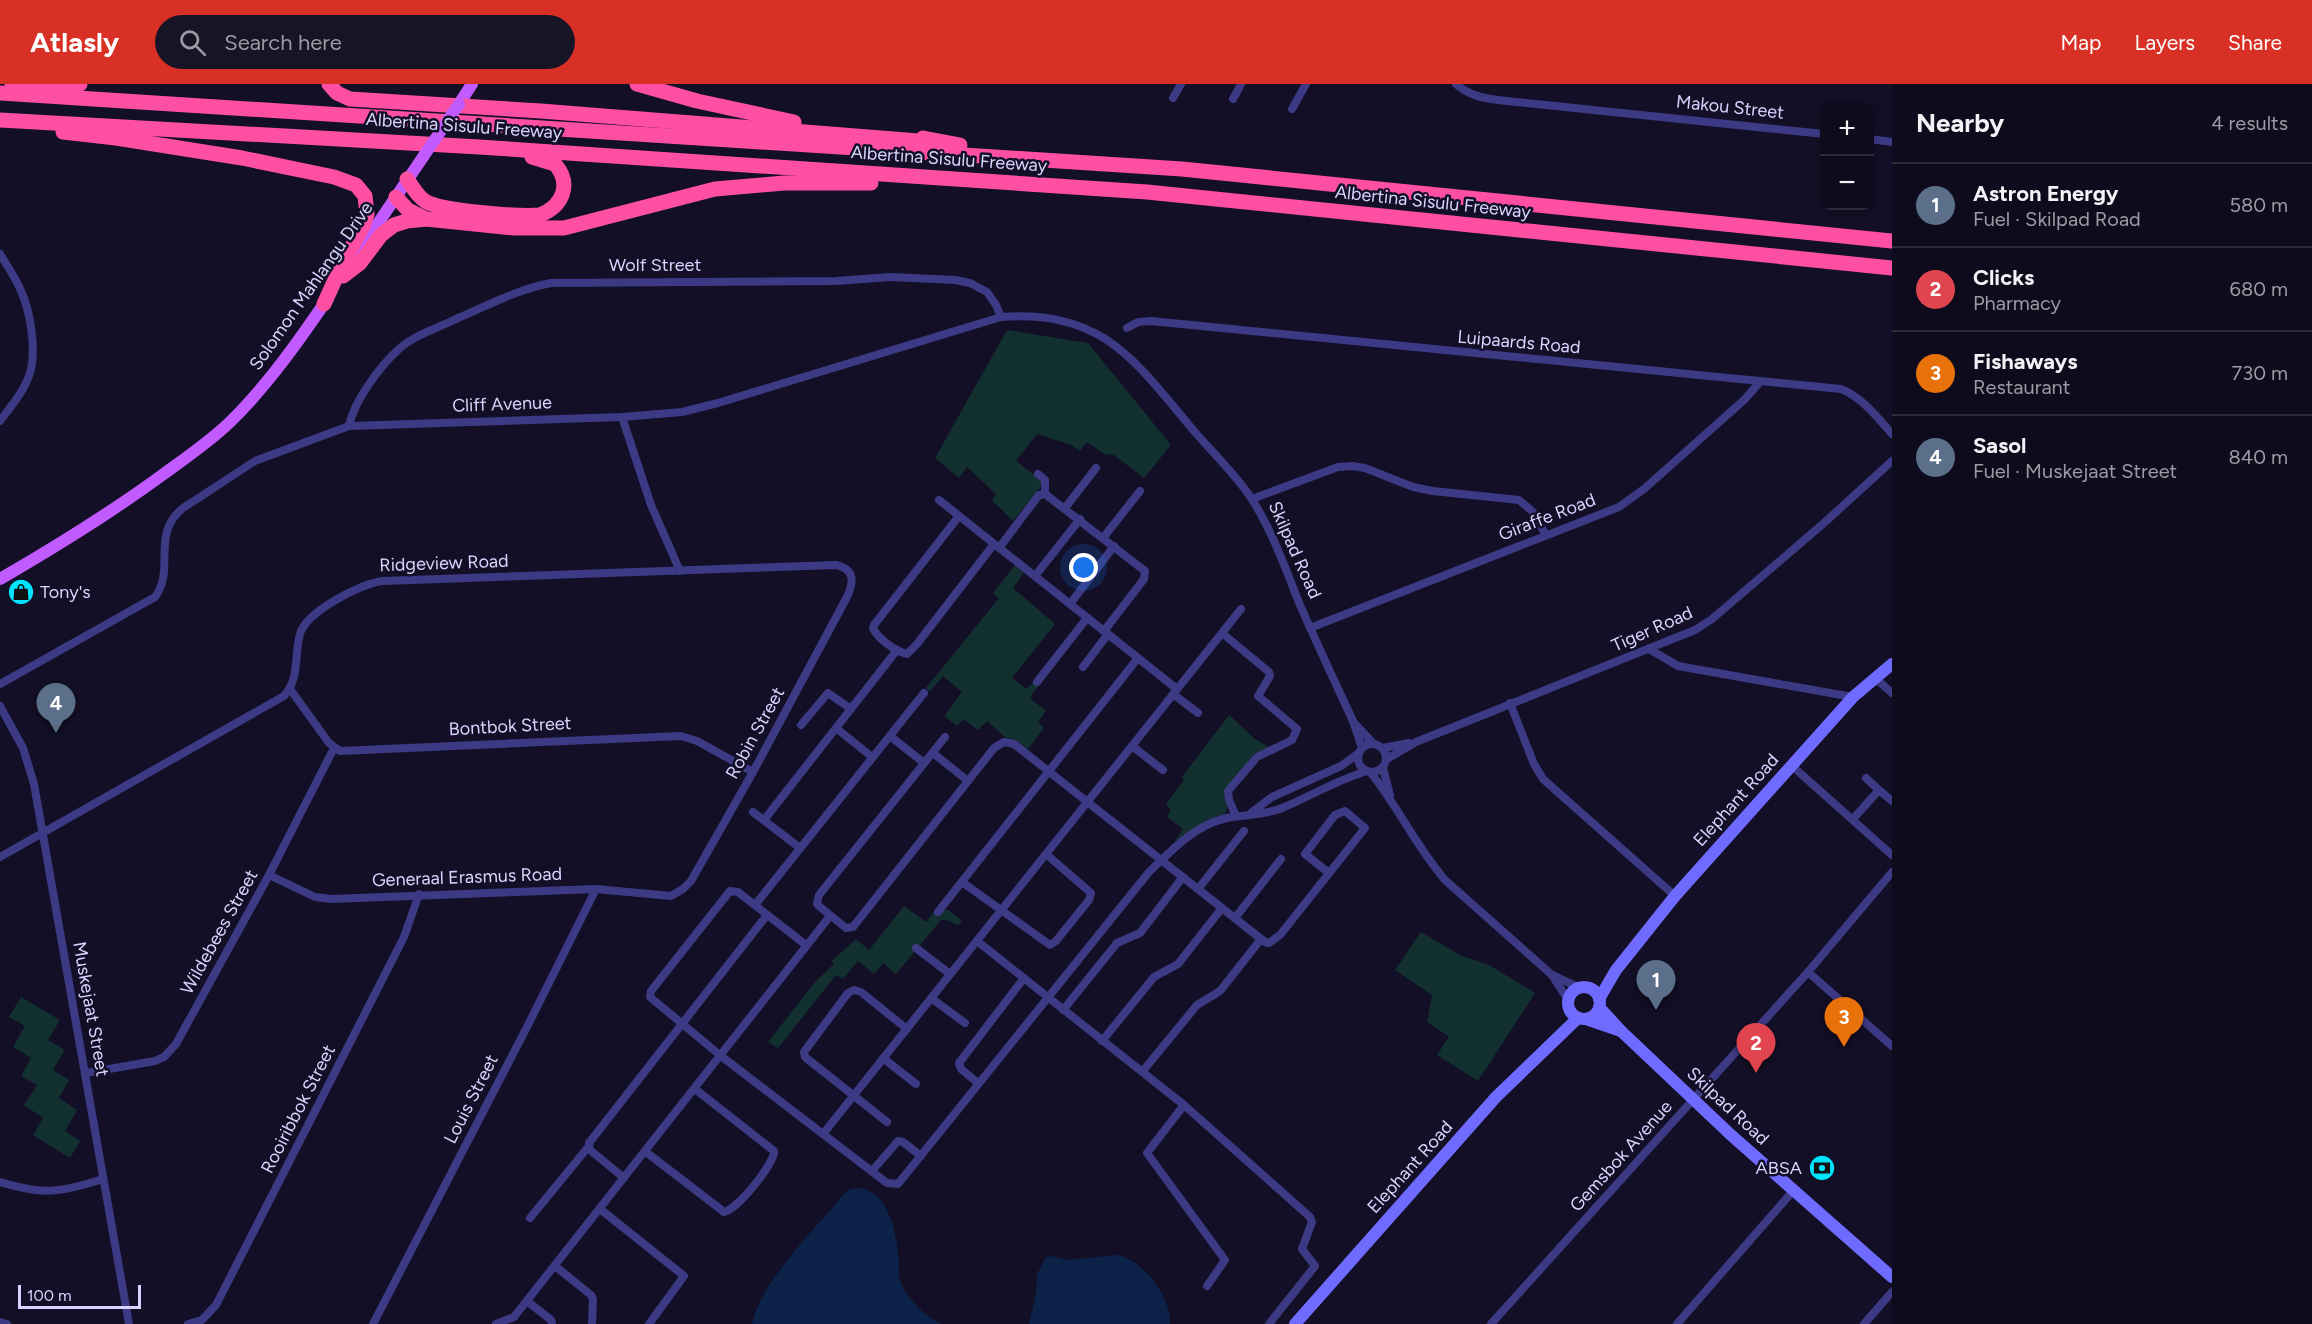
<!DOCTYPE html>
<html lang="en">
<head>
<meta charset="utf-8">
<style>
	:root { --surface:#0e0b1c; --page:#171425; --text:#f1f3f6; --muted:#9b9ba3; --line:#2e2b3b; --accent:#d93025 }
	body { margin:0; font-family:Figtree,sans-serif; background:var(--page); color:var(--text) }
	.controls { position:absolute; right:18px; top:18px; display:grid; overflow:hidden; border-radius:12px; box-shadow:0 3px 9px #0003 }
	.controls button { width:54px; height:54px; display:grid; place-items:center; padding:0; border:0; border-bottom:2px solid var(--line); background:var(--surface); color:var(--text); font:30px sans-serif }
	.scale { position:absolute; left:18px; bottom:15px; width:123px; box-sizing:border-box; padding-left:6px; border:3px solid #d9d4ff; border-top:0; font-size:16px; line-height:21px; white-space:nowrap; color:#d9d4ff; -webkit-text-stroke:4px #130f26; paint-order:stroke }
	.you { position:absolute; left:1084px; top:484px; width:21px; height:21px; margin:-15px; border:4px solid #fff; border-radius:50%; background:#1a73e8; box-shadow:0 0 0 9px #1a73e833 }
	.badge { display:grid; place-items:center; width:39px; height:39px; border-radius:50%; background:var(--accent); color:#fff; font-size:20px; font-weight:700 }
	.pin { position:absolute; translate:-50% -50px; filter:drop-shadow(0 2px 3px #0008) }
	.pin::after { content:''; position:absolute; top:32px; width:21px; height:18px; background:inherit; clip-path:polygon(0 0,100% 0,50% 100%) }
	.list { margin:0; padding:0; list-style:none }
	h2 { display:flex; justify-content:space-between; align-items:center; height:78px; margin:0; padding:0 24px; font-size:26px }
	h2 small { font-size:20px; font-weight:400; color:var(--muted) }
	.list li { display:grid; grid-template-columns:39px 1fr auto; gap:18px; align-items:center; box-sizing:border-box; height:84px; padding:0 24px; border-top:2px solid var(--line) }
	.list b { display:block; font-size:22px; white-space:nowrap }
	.list p { margin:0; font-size:20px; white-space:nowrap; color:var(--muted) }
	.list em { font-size:20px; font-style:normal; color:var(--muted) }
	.icon { flex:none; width:33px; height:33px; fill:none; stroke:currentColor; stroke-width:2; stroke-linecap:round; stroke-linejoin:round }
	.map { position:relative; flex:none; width:1892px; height:1240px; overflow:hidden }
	header { display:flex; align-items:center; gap:36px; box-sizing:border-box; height:84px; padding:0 30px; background:var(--accent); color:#fff }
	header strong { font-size:28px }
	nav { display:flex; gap:33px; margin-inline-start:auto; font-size:21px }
	.search { width:420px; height:54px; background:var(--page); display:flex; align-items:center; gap:15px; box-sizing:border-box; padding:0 21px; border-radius:33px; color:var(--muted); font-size:22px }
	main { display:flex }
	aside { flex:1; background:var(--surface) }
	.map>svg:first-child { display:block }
	.green { fill:#12302f }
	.water { fill:#0c2248 }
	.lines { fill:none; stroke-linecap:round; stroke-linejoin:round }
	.street { stroke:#3d3a85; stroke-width:8 }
	.secondary { stroke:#6f6bff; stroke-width:12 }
	.primary { stroke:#c25bff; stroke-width:12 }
	.highway { stroke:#ff4fa3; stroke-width:15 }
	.primary-bridge { stroke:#c25bff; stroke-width:12 }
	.labels { text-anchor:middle; stroke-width:5; stroke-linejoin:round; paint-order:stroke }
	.street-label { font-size:18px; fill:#d9d4ff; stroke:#130f26 }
	.poi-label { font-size:18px; fill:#d9d4ff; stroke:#130f26; text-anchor:start }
</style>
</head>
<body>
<header>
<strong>Atlasly</strong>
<div class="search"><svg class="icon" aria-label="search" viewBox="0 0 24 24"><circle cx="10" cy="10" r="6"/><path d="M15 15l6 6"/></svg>Search here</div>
<nav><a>Map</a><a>Layers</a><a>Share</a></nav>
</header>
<main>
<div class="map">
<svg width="1892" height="1240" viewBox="0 0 1892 1240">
	<rect width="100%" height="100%" fill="#130f26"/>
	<!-- green -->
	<g class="green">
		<path d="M1007,246l81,13 83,102 -27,33 -30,-23 -10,-1 -17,-12 -7,9 -9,-6 -34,-11 -21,27 25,19v7l-28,34 -21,-21 4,-6 -29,-27 -8,11 -24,-20z"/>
		<path d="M1015,481l9,7 -11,16 42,36 -43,54 14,11 7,-6 5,3 -8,12 16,13 -8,11 6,6 -16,21 -13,-9 -9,-2 -19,-17 -9,9 -15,-11 -6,7 -13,-10 18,-24 -19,-16 -13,15 -4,-3 73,-90 -6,-5z"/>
		<path d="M1229,631l26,24 14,8 -15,7 -28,36 -1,10 3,6 -3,8c-19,4 -35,17 -51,28l9,-13 -16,-12 4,-7 -5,-6 18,-24 -2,-3z"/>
		<path d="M904,822l22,16 9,-12h13l14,11 -4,4 -11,-5h-6l-45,54 -13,-11 -9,11 -16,-13 -15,18 -7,-4 -58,73 -10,-6 47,-60 19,-18 -2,-3 24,-22 13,11z"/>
		<path d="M1421,848l39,23 31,11 44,27 -57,88 -41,-26 12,-18 -22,-15 5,-27 -37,-25z"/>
		<path d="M21,913l39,23 -12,20 17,10 -12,20 16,10 -10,18 18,12 -12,21 15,10 -10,17 -37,-23 10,-17 -19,-13 13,-20 -16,-9 10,-18 -18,-11 12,-21 -16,-9z"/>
	</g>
	<!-- water -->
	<g class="water">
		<path d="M859,1104c29,4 36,40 39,64 1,9 -1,19 2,28 5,17 26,37 41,44h-189c9,-43 65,-97 93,-131l6,-4z"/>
		<path d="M1116,1171c27,4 55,42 54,69h-141l7,-30 1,-20 9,-17 5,-1 16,4z"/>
	</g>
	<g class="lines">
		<!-- street -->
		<g class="street">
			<path d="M1456,0c12,11 26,14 42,16l326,34"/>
			<path d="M1173,14l8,-14"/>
			<path d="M1233,15l8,-15"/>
			<path d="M1292,25l14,-25"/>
			<path d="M1870,55l22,3"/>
			<path d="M0,170c7,12 16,24 21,37 9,19 15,57 10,78 -4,19 -20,37 -31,52"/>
			<path d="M1127,244l11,-6 13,-1 690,68c22,9 36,28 51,45"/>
			<path d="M622,333l29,88 29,66"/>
			<path d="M349,342c5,-25 31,-60 50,-77 15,-14 39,-21 57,-30 31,-13 62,-30 95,-36l285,-2 55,-4 64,3 15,3 17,9 9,13 5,12"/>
			<path d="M1038,390l7,6v14"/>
			<path d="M1252,415l86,-32 14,-1 13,2 48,19 20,4 86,9 13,11 14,24"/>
			<path d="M939,416l238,189"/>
			<path d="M1065,424l31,-40"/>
			<path d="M959,432l-85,109 -1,3c5,11 22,23 34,26l10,-10 77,-100"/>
			<path d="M1103,454l37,-47"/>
			<path d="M999,464l40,-53 6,-1 100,77 -1,8 -40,52"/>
			<path d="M1035,492l45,-57"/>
			<path d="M1070,520l44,-58"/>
			<path d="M1310,544l309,-121 25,-18 100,-89 16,-18"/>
			<path d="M1222,549l47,39 1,4 -12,20 39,33 -5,11 -35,17 -29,34 1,9 7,16"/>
			<path d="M1649,565l29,17 175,31"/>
			<path d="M1083,583l25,-33"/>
			<path d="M1875,594l17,15"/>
			<path d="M1037,598l50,-64"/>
			<path d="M0,600l155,-87c21,-28 -5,-62 28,-89l72,-47 94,-35 273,-9 60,-5 36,-9 283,-86c103,-7 133,43 193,114 18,21 45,47 59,70 20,32 33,69 47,104 17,39 35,77 53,116l9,27"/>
			<path d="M290,605l39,54 11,8 341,-15 16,5 56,31"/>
			<path d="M1173,610l25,19"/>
			<path d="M1510,619l24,61 9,15 132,117"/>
			<path d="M0,622l23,42 11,36 95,540"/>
			<path d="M1355,640l18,19"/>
			<path d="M801,641l27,-32 23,16"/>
			<path d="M836,644l36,29"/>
			<path d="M890,652l34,27"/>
			<path d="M945,653l-126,158 -2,9 3,3 26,21 7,-1 141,-179 10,-6 10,2 251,198 4,1 11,-8 85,-107 -20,-17 -10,4 -30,39 24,19"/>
			<circle cx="1372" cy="674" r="14"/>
			<path d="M1132,662l31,24"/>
			<path d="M1383,664l26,-5"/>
			<path d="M933,669l35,28"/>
			<path d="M1387,675l29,-17 279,-112 17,-11 112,-96 68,-62"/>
			<path d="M1791,681l101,90"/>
			<path d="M1383,684l7,27"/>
			<path d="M1371,689c28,35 44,72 74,107l107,95 16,25"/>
			<path d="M1866,694l13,12"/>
			<path d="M753,728l47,36"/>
			<path d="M1251,729l21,-16 69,-31 18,-13"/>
			<path d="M1853,735l26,-29 13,11"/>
			<path d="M764,736l133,-170"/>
			<path d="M0,773l284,-161c16,-17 10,-41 16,-62 6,-22 61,-51 83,-53l453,-16c19,4 18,17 11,32l-94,175 -62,109 -8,8 -12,7 -75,-7 -265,10 -16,-2 -46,-22"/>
			<path d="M962,798l88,63 6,-4 33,-41 2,-7 -45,-39"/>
			<path d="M1198,805l46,-58"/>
			<path d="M755,821l169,-212"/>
			<path d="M938,828l200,-254"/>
			<path d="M1235,834l46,-59"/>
			<path d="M977,857l207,164 126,112 2,5 -10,27 13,17 -46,58"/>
			<path d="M806,861l-68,-53 -8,-1 -79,100 -1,6 71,59 166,127 11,1 251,-312c21,-20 45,-46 74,-53 20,-5 40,-3 59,-11 29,-12 55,-28 85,-37"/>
			<path d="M916,864l34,26"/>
			<path d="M1808,888l84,74"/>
			<path d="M1552,891l28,13"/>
			<path d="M931,914l34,25"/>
			<path d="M1063,926l54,-67 23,-10 43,-56"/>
			<path d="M1102,957l52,-64 24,-13 44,-56"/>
			<path d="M883,974l33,26"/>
			<path d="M1142,988l55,-67 23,-14 41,-52"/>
			<path d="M86,989l69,-12 9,-4 12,-13 93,-169 65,-127"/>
			<path d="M978,999l-17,-14 -2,-6 65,-85"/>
			<path d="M1184,1021l-37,48 78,107 -18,26"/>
			<path d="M887,1038l-82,-65 -1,-5 44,-59 6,-3 7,2 46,37"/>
			<path d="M823,1050l418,-525"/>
			<path d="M646,1068l78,60c13,-2 51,-49 50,-61l-79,-62"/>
			<path d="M872,1087l26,-30 5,1 18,14"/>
			<path d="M624,1094l-34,-28 -1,-7 178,-228"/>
			<path d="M0,1098c44,13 59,11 103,-3"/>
			<path d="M600,1125l84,67 -35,48"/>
			<path d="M530,1134l59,-72"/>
			<path d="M555,1182l36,29 2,4 -1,25"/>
			<path d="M527,1217l24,19 1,4"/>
			<path d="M0,1238l7,2"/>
			<path d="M188,1240l14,-4 14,-15 188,-368 15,-43"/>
			<path d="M373,1240l154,-297 69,-138"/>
			<path d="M496,1240l18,-7 316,-401"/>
			<path d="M1491,1240l317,-352 84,-100"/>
			<path d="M1677,1240l116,-133"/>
			<path d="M1864,1240l28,-32"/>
		</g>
		<!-- secondary -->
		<g class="secondary">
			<circle cx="1584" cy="919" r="16"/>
			<path d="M1599,915l17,-29 59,-74 178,-199 39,-33"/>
			<path d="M1599,923l22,24 110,104 161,142"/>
			<path d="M1586,935l35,12"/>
			<path d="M1295,1240l201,-227 82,-79"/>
		</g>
		<!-- primary -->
		<g class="primary">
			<path d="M459,20l13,-20"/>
			<path d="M347,185l76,-112"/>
			<path d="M0,495c57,-33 112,-67 165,-106 22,-16 44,-31 64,-50 38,-37 69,-81 99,-125"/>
		</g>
		<!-- highway -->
		<g class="highway">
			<path d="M329,0l8,9 13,6 191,12 390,31"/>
			<path d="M637,0l60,17 97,21"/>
			<path d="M12,1l68,-1"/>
			<path d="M0,9l1182,76 710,72"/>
			<path d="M0,36l479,27 668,45 745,76"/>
			<path d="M63,48l53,6 126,20 92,19 22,8 9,11 2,18 -3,10 -25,47 -15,33"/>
			<path d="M923,54l37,7"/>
			<path d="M407,95c5,7 10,17 18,22 15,10 96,16 115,14 23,-9 32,-31 15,-51l-23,-7"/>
			<path d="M396,113l12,13 18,9"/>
			<path d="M343,192l17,-13 21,-28 13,-10 13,-4 19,-2 88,9h50l151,-39 69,-6h87"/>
		</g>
		<!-- primary-bridge -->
		<path class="primary-bridge" d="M423,73l36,-53"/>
	</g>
	<!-- icons -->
	<defs>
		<g id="shop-disc" transform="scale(1.35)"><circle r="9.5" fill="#00e5ff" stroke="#130f26"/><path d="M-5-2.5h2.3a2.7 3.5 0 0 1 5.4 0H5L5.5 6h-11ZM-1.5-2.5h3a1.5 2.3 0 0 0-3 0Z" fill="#111"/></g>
		<g id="bank-disc" transform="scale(1.35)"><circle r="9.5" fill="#00e5ff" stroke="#130f26"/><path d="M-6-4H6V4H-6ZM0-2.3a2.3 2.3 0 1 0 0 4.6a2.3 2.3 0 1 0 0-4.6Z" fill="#111"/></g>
	</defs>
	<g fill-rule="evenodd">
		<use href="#shop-disc" x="21" y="508"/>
		<use href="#bank-disc" x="1822" y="1084"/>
	</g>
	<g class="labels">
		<!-- street labels -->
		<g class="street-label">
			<text transform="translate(1730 23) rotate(6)" y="6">Makou Street</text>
			<text transform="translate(464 42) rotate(4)" y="6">Albertina Sisulu Freeway</text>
			<text transform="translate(949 75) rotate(4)" y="6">Albertina Sisulu Freeway</text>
			<text transform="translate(1433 118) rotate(6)" y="6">Albertina Sisulu Freeway</text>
			<text x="655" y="187">Wolf Street</text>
			<text transform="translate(311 202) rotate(-55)" y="6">Solomon Mahlangu Drive</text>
			<text transform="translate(1519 258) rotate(5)" y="6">Luipaards Road</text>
			<text transform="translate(502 320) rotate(-2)" y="6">Cliff Avenue</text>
			<text transform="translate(1547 433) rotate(-21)" y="6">Giraffe Road</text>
			<text transform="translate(1295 466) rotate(66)" y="6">Skilpad Road</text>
			<text transform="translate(444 479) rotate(-2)" y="6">Ridgeview Road</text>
			<text transform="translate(1652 545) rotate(-24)" y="6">Tiger Road</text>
			<text transform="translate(510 642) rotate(-3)" y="6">Bontbok Street</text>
			<text transform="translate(755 649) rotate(-61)" y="6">Robin Street</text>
			<text transform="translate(1736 716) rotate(-48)" y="6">Elephant Road</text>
			<text transform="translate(467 793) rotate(-2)" y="6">Generaal Erasmus Road</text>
			<text transform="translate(219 848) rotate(-61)" y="6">Wildebees Street</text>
			<text transform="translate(91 925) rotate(80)" y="6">Muskejaat Street</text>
			<text transform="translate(471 1015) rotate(-63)" y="6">Louis Street</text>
			<text transform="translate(1728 1022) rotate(43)" y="6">Skilpad Road</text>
			<text transform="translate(298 1025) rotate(-63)" y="6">Rooiribbok Street</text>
			<text transform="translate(1621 1072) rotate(-48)" y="6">Gemsbok Avenue</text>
			<text transform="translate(1410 1083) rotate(-48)" y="6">Elephant Road</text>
		</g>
		<!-- poi labels -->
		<g class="poi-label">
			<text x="40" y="514">Tony's</text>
			<text x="1802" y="1090" text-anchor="end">ABSA</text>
		</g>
	</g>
</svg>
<div class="controls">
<button>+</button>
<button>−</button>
</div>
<div class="scale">100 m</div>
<div class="you"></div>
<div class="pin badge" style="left:1656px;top:926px;background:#5c6f8a">1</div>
<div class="pin badge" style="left:1756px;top:989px;background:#e0444e">2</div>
<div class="pin badge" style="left:1844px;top:963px;background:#e8710a">3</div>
<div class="pin badge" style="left:56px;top:649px;background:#5c6f8a">4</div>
</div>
<aside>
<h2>Nearby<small>4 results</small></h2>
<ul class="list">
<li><span class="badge" style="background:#5c6f8a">1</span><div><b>Astron Energy</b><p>Fuel · Skilpad Road</p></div><em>580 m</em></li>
<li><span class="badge" style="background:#e0444e">2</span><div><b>Clicks</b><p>Pharmacy</p></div><em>680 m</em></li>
<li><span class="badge" style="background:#e8710a">3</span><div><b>Fishaways</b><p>Restaurant</p></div><em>730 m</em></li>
<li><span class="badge" style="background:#5c6f8a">4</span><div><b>Sasol</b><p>Fuel · Muskejaat Street</p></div><em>840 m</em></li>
</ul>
</aside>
</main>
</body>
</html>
